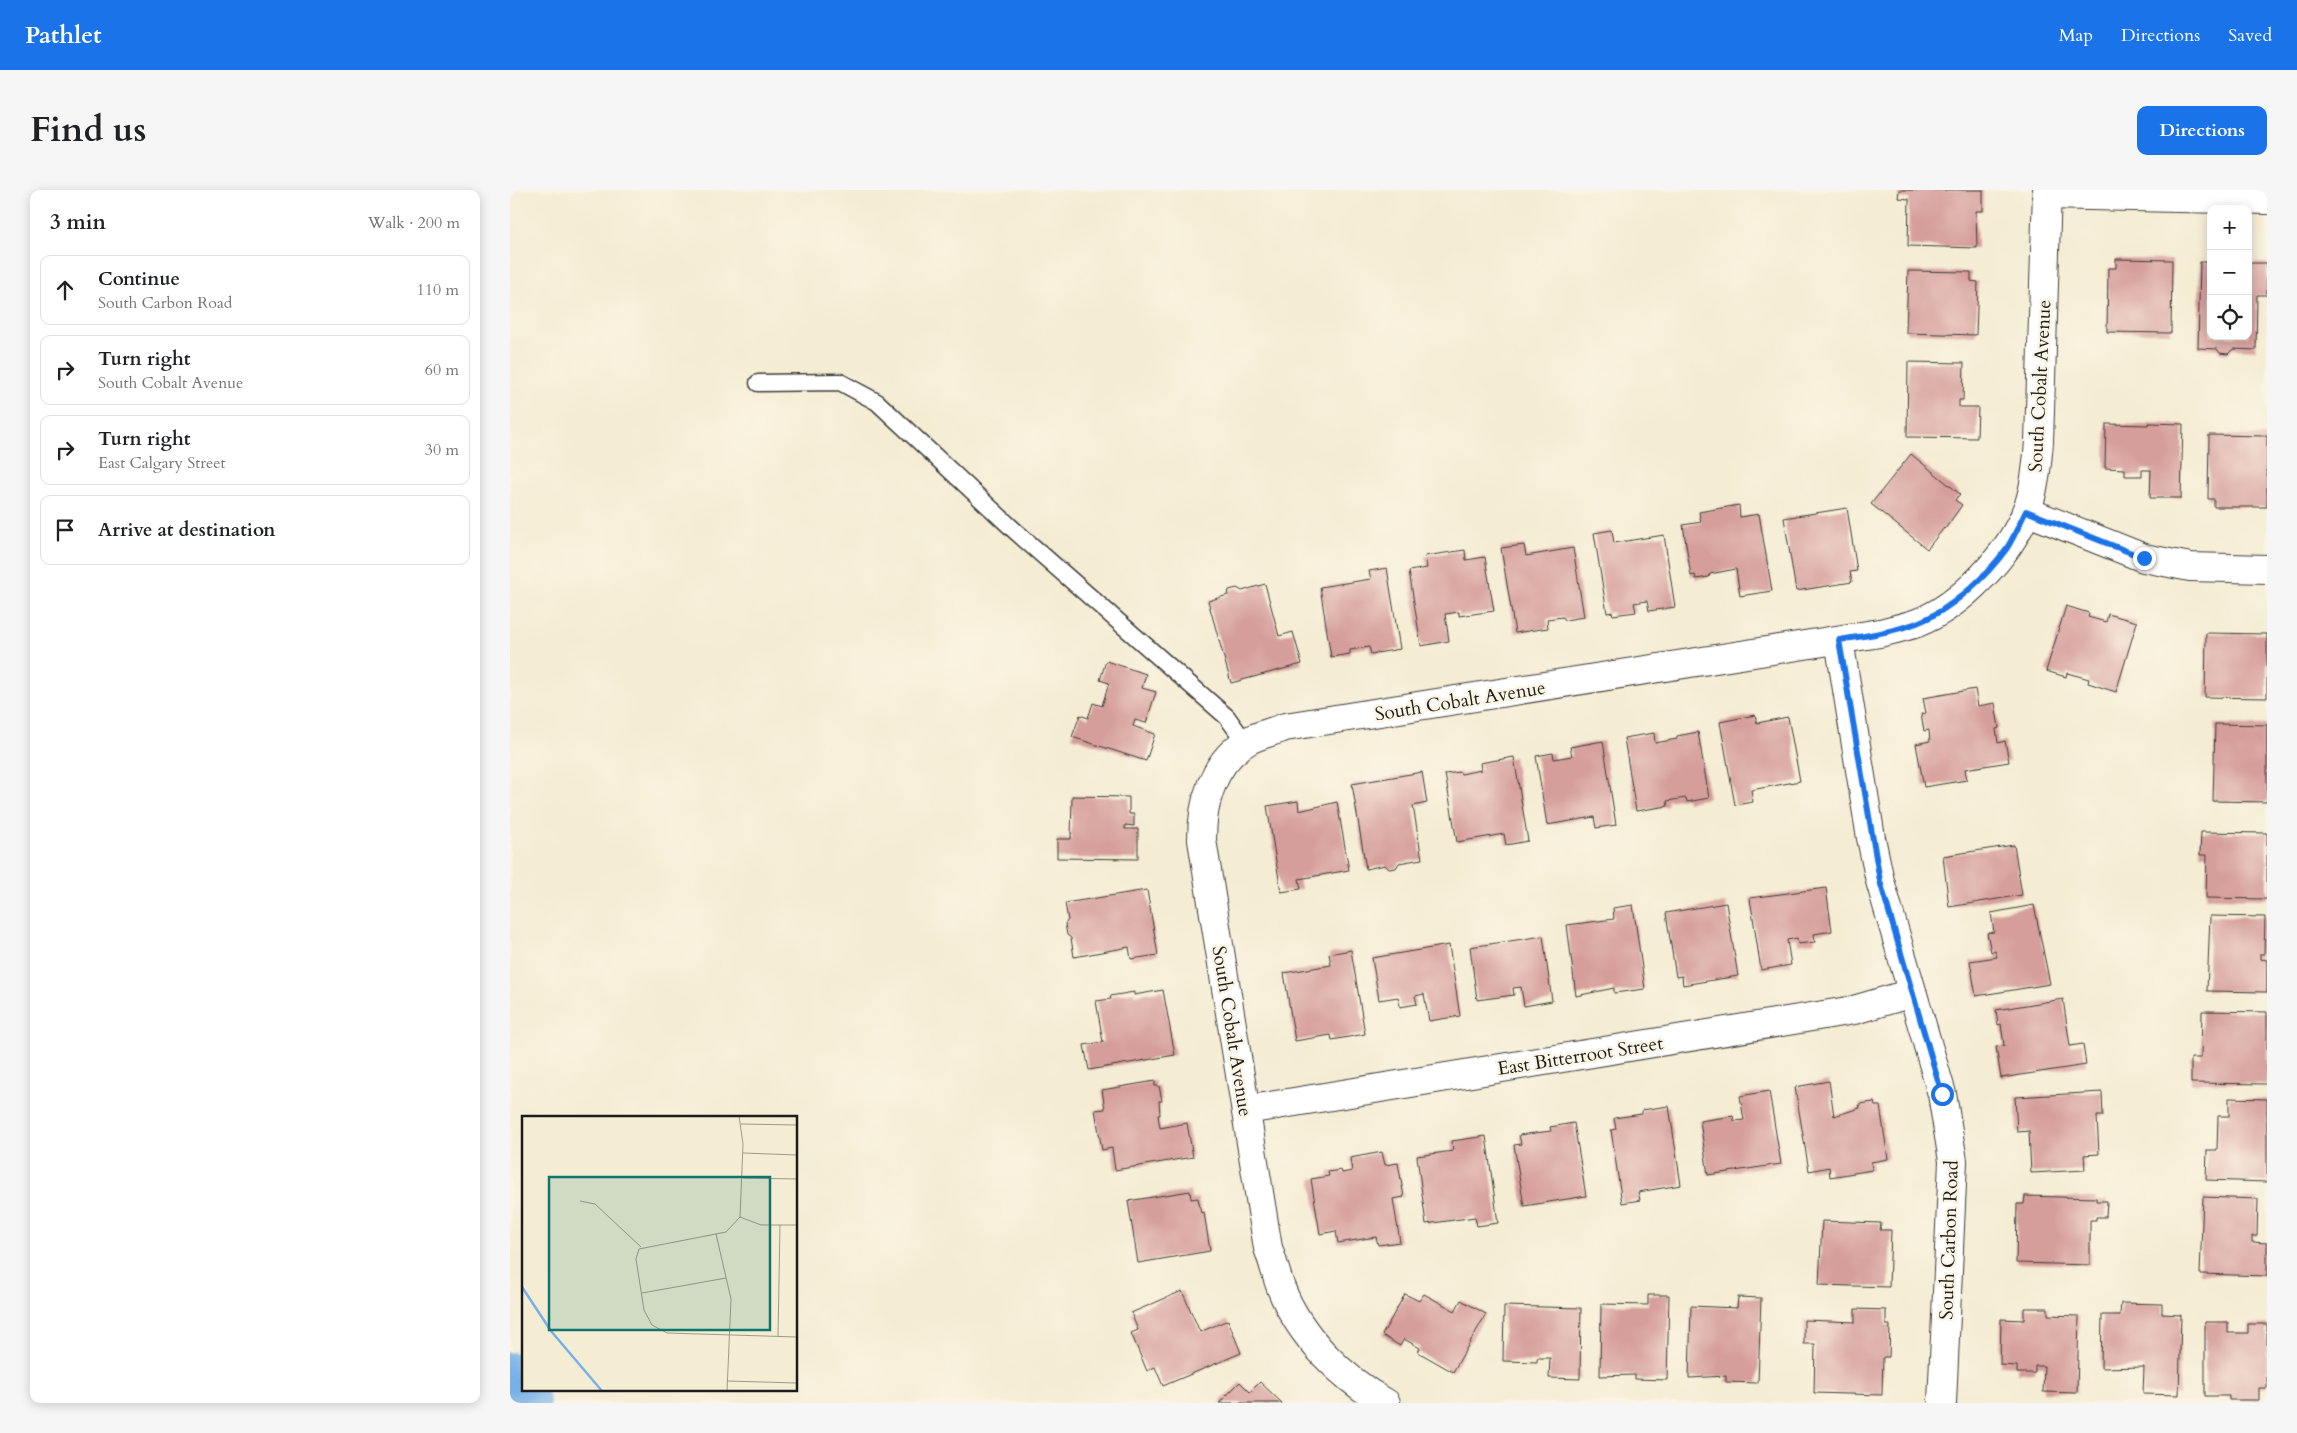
<!DOCTYPE html>
<html lang="en">
<head>
<meta charset="utf-8">
<style>
	:root { --surface:#fff; --page:#f6f6f6; --text:#202124; --muted:#757577; --line:#e0e0e0; --accent:#1a73e8 }
	body { margin:0; font-family:Cardo,serif; background:var(--page); color:var(--text) }
	.controls { position:absolute; right:15px; top:15px; display:grid; overflow:hidden; border-radius:10px; box-shadow:0 2px 12px #0003 }
	.controls button { width:45px; height:45px; display:grid; place-items:center; padding:0; border:0; border-bottom:1px solid var(--line); background:var(--surface); color:var(--text); font:25px sans-serif }
	.stop { position:absolute; width:15px; height:15px; margin:-11px; border:4px solid #1a73e8; border-radius:50%; background:#fff }
	.stop.end { background:#1a73e8; border-color:#fff; box-shadow:0 1px 5px #0008 }
	.list { margin:0; padding:0; list-style:none }
	h2 { display:flex; justify-content:space-between; align-items:center; height:65px; margin:0; padding:0 20px; font-size:21px }
	h2 small { font-size:16px; font-weight:400; color:var(--muted) }
	.list li { display:grid; grid-template-columns:32px 1fr auto; gap:15px; align-items:center; box-sizing:border-box; height:70px; margin:0 10px 10px; padding:0 10px; border:1px solid var(--line); border-radius:10px }
	.list b { display:block; font-size:19px; white-space:nowrap }
	.list p { margin:0; font-size:16px; white-space:nowrap; color:var(--muted) }
	.list em { font-size:16px; font-style:normal; color:var(--muted) }
	.icon { flex:none; width:28px; height:28px; fill:none; stroke:currentColor; stroke-width:2; stroke-linecap:round; stroke-linejoin:round }
	.map { position:relative; flex:none; width:1757px; height:1213px; overflow:hidden; border-radius:10px }
	header { display:flex; align-items:center; gap:30px; box-sizing:border-box; height:70px; padding:0 25px; background:var(--accent); color:#fff }
	header strong { font-size:24px }
	nav { display:flex; gap:28px; margin-inline-start:auto; font-size:18px }
	.intro { display:flex; align-items:center; justify-content:space-between; box-sizing:border-box; height:120px; padding:0 30px }
	h1 { margin:0; font-size:35px }
	.button { padding:12px 22px; border-radius:10px; background:var(--accent); color:#fff; font-size:18px; font-weight:700 }
	main { display:flex; gap:30px; padding:0 30px }
	aside { flex:1; background:var(--surface); border-radius:10px; box-shadow:0 2px 12px #0003 }
	.map>svg:first-child { display:block }
	.lines { fill:none; stroke-linecap:round; stroke-linejoin:round }
	.river { stroke:#77b1e8; stroke-width:52 }
	.building { fill:#d69e9b }
	.lane-casing { stroke:#3c3b37; stroke-width:19 }
	.street-casing { stroke:#3c3b37; stroke-width:30 }
	.lane { stroke:#fff; stroke-width:16 }
	.street { stroke:#fff; stroke-width:28 }
	.route { stroke:#1a73e8; stroke-width:6 }
	.labels { text-anchor:middle; stroke-width:5; stroke-linejoin:round; paint-order:stroke }
	.street-label { font-size:19px; fill:#1c1c1c; stroke:#fcf5e5 }
	.inset-river { fill:none; stroke:#77b1e8; stroke-width:2.5 }
	.inset-road { fill:none; stroke:#9e998a; stroke-width:1 }
	.view { fill:#0f766e; fill-opacity:0.15; stroke:#0f766e; stroke-width:2.5 }
	.inset-edge { fill:none; stroke:#1c1c1c; stroke-width:2.5 }
</style>
</head>
<body>
<header>
<strong>Pathlet</strong>
<nav><a>Map</a><a>Directions</a><a>Saved</a></nav>
</header>
<div class="intro"><h1>Find us</h1><a class="button">Directions</a></div>
<main>
<aside>
<h2>3 min<small>Walk · 200 m</small></h2>
<ul class="list">
<li><svg class="icon" aria-label="ahead" viewBox="0 0 24 24"><path d="M12 20V5M6 11l6-6 6 6"/></svg><div><b>Continue</b><p>South Carbon Road</p></div><em>110 m</em></li>
<li><svg class="icon" aria-label="right" viewBox="0 0 24 24"><path d="M7 20v-9h11M14 6l5 5-5 5"/></svg><div><b>Turn right</b><p>South Cobalt Avenue</p></div><em>60 m</em></li>
<li><svg class="icon" aria-label="right" viewBox="0 0 24 24"><path d="M7 20v-9h11M14 6l5 5-5 5"/></svg><div><b>Turn right</b><p>East Calgary Street</p></div><em>30 m</em></li>
<li><svg class="icon" aria-label="arrive" viewBox="0 0 24 24"><path d="M6 21V4h12l-3 4 3 4H6"/></svg><div><b>Arrive at destination</b></div></li>
</ul>
</aside>
<div class="map">
<svg width="1757" height="1213" viewBox="0 0 1757 1213">
	<rect width="100%" height="100%" fill="#fcf5e5"/>
	<filter id="ink" filterUnits="userSpaceOnUse"><feTurbulence type="fractalNoise" baseFrequency=".02" numOctaves="2"/><feDisplacementMap in="SourceGraphic" scale="10" xChannelSelector="R" yChannelSelector="G"/><feConvolveMatrix kernelMatrix="1 2 1 2 8 2 1 2 1" color-interpolation-filters="sRGB"/></filter>
	<filter id="wash" filterUnits="userSpaceOnUse"><feTurbulence type="fractalNoise" baseFrequency=".0096" numOctaves="4" result="noise"/><feDisplacementMap in="SourceGraphic" scale="20" xChannelSelector="R" yChannelSelector="G"/><feGaussianBlur stdDeviation="1.12" result="paint"/><feColorMatrix in="noise" values="0 0 0 0 0 0 0 0 0 0 0 0 0 0 0 0 0 1.4 0 .05"/><feComposite in="paint" operator="in"/></filter>
	<g filter="url(#wash)">
		<rect width="100%" height="100%" fill="#f4ecd3"/>
		<g class="lines">
			<!-- river -->
			<path class="river" d="M0,1188l14,25"/>
		</g>
		<g id="blocks">
			<!-- building -->
			<g class="building">
				<path d="M1389,0h84v21h-7l1,37 -69,-2 1,-47 -11,-1z"/>
				<path d="M1606,69l56,1 -1,73 -64,-1 1,-64h8z"/>
				<path d="M1690,72h11v74h37v-73h19v32h-10l-1,55 -23,-1 -5,5 -8,-1 -3,-4 -19,-1z"/>
				<path d="M1398,81l63,1v9l7,1 -2,53 -70,-2z"/>
				<path d="M1398,172l56,1 -1,37h-4v7h19l-1,31 -70,-1z"/>
				<path d="M1638,233l35,1 -2,74h-31l1,-28h-9v6h-17v-7l-20,-1 1,-44 42,1z"/>
				<path d="M1699,245l58,1v71h-53v-8h-6z"/>
				<path d="M1401,264l49,40 -5,6 7,5 -17,24 -1,-1 -17,21 -56,-45z"/>
				<path d="M1229,315l1,12 19,-3 13,77 -32,5 -4,-27 -26,5 -1,3 -13,2 -1,-4 -4,1 -8,-51 18,-3 -2,-10z"/>
				<path d="M1337,318l10,63 -7,1 2,10 -56,9 -12,-73z"/>
				<path d="M1102,340l2,13 50,-8 11,72 -26,4 -2,-10 -13,2 2,9 -23,3 -1,-3 -5,1 -13,-80z"/>
				<path d="M1014,355l2,11 47,-8 11,69 -19,3 -2,-3 -16,2 1,9 -33,5 -14,-85z"/>
				<path d="M955,360l1,10 19,-3 9,54 -35,5v-4l-14,2 4,27 -28,5 -12,-75 18,-3 -2,-12z"/>
				<path d="M877,378l13,81 -29,5 -2,-7 -19,3v4l-19,3 -11,-70 51,-8 -2,-8z"/>
				<path d="M755,394l14,52 14,-4 9,32 -71,19 -23,-82 20,-6 1,-5 8,-2 5,3z"/>
				<path d="M1556,416l23,7 -1,4 18,5 2,-8 29,8 -21,70 -28,-9 1,-4 -22,-6 -1,4 -20,-6z"/>
				<path d="M1696,443l61,1v64l-62,-1z"/>
				<path d="M596,471l40,13 -4,14 14,4 -10,31 -11,-3 -2,6 22,8 -9,27 -74,-24 8,-22 8,3 5,-15 9,3 7,-23 -9,-3z"/>
				<path d="M1465,499l3,17 17,-3 4,25 -3,1 2,14 7,-2 4,21 -44,7 2,11 -43,7 -8,-43 14,-3 -1,-11 -5,1 -3,-17 5,-1 -3,-15z"/>
				<path d="M1245,525l2,8 31,-6 12,64 -49,9 2,12 -18,3 -15,-83z"/>
				<path d="M1705,534l52,1v77l-54,-1z"/>
				<path d="M1188,542l11,66 -22,4 -1,-4 -19,3 1,5 -32,5 -12,-73 30,-5 1,10 22,-4v-3z"/>
				<path d="M1093,551l13,84 -20,3 -2,-11 -47,8 -11,-69 17,-3 1,6 18,-3 -2,-9z"/>
				<path d="M1004,567l14,84 -22,4 -2,-11 -47,8 -12,-68 15,-2 1,2 20,-4 -1,-7z"/>
				<path d="M912,582l5,31 -14,3 9,53 -23,4 -3,5 -7,1 -4,-4 -19,4 -14,-85z"/>
				<path d="M562,606l57,1v17h5v12l-9,-1v4h13v30l-81,-1v-19h14z"/>
				<path d="M788,611l1,10 38,-9 12,68 -50,9 2,10 -20,3 -14,-86z"/>
				<path d="M1691,642l66,1v66l-61,-1 1,-43h-7z"/>
				<path d="M1504,655l8,50 -73,12 -6,-51z"/>
				<path d="M1316,698l6,43 -18,3 1,8 -17,2 -1,-6 -10,2 4,25 -30,5 -11,-72z"/>
				<path d="M637,700l11,65 -27,4 -2,-12 -55,10 -3,-19 -4,-3 -2,-11 3,-4 -3,-17z"/>
				<path d="M1216,713l12,73 -55,9 -1,-9 -6,1 -10,-64z"/>
				<path d="M1123,715l12,84 -31,4v-5l-38,8 -9,-71 47,-6 -1,-11z"/>
				<path d="M1524,715l16,79 -74,12 -6,-35 27,-4 -2,-6 -4,1 -4,-19 7,-1 -3,-19z"/>
				<path d="M1700,726l55,1 -1,37h-4v5l7,1v32l-60,-1z"/>
				<path d="M1033,746l9,65 -28,5 -3,-19 -8,1 1,7 -37,5 -7,-53z"/>
				<path d="M939,755l11,71 -31,5 -5,-27 -9,2 2,8 -17,3 -2,-10 -19,3 -7,-42z"/>
				<path d="M841,760l14,84 -33,6 -1,-5 -36,6 -11,-68 47,-8 -2,-11z"/>
				<path d="M653,800l12,65 -86,15 -5,-25 19,-3 -7,-41 15,-2 -1,-3 24,-4v3z"/>
				<path d="M1553,809l7,47 13,-2 3,21 -85,13 -5,-31 8,-1 -3,-22 -3,1 -2,-15z"/>
				<path d="M1692,821l65,1v72l-76,-1v-25h10z"/>
				<path d="M645,891v5h4l3,15h-3l1,14h-2l2,13 27,-5 6,34 -78,13 -3,-22 -10,2 -7,-40 10,-1 -3,-19z"/>
				<path d="M1319,891l5,35 26,-8 -1,-4 15,-2 1,4h5l8,53 -17,3 1,8 -42,7 -1,-10 -20,4 -14,-84z"/>
				<path d="M1259,901l12,73 -73,11 -8,-54 33,-5 1,5 10,-1 -4,-24z"/>
				<path d="M1592,902l1,24h-6l2,38 -15,1 1,15 -54,3 -2,-42 -12,1 -2,-35z"/>
				<path d="M1719,908l38,1v83l-61,-2 1,-30h10l1,-34h11z"/>
				<path d="M1159,916l12,79 -43,7 2,8 -18,3 -11,-73 5,-1 -2,-11 28,-4v-4z"/>
				<path d="M1064,933l12,73 -62,10 -10,-61 7,-1 -2,-9 32,-4 -1,-4z"/>
				<path d="M976,946l12,87 -21,3 -2,-9 -49,7 -9,-68 36,-5 -1,-10z"/>
				<path d="M872,962l3,13 13,-2 6,34 -11,2 7,43 -22,3 -2,-8 -38,6 -2,-12 -16,3 -9,-55 18,-3 -1,-4 13,-2 1,3 10,-2 -2,-13z"/>
				<path d="M680,1001l1,8 7,-1 3,15 3,-1 6,39 -72,12 -10,-62z"/>
				<path d="M1515,1006l71,2v3h11l-1,16h-10v3h-6v45l-74,-2 1,-59h7z"/>
				<path d="M1693,1007l55,2 -1,37h-5v6l15,1v33l-67,-2z"/>
				<path d="M1312,1031l59,2 -1,7h11l-2,57 -70,-2z"/>
				<path d="M672,1101l18,41 28,-12 13,33 -78,33 -8,-19 -8,4 -16,-38 7,-3 -7,-17z"/>
				<path d="M895,1104l14,7 5,-7 31,17 6,-11 25,14 -33,58 -35,-20 2,-4 -16,-9 -4,7 -18,-11z"/>
				<path d="M1138,1105h21l-2,85 -32,-1v-4l-35,1 1,-72 47,1z"/>
				<path d="M1228,1107l23,1 -3,85 -32,-1v-6l-37,2 2,-72 46,2z"/>
				<path d="M1611,1113l41,1v10l19,1 -2,80 -36,-1 1,-27 -43,1 1,-53h18z"/>
				<path d="M994,1116l77,2 -1,71 -31,-1 1,-20h-13v4l-34,-1z"/>
				<path d="M1514,1118h24v7l31,1 -2,77 -34,-1 1,-26h-9v7h-18v-7l-17,-1 1,-46 23,1z"/>
				<path d="M1345,1119l31,1v15h4l-1,32h-6l-1,38 -68,-2 1,-49h-11v-24l51,2z"/>
				<path d="M1695,1132h23v11h20v-9h19v64h-8v12h-30v-4h-24z"/>
				<path d="M730,1192l10,10 10,-10 22,21h-63z"/>
			</g>
		</g>
	</g>
	<g filter="url(#ink)">
		<use href="#blocks" fill-opacity="0" stroke="#3c3b37" stroke-width="1"/>
		<g class="lines">
			<!-- lane casing -->
			<g class="lane-casing">
				<path id="lane" d="M248,193l82,-1 37,20 137,128 213,187 18,25"/>
			</g>
			<!-- street casing -->
			<g class="street-casing">
				<g id="street">
					<path d="M1536,5l221,5"/>
					<path d="M1516,321l118,47 46,9 77,2"/>
					<path d="M1329,450l32,198 9,43 62,213 11,67 -11,242"/>
					<path d="M736,920l608,-100 58,-17"/>
					<path d="M876,1213c-44,-25 -86,-66 -105,-115 -5,-13 -8,-27 -13,-40l-66,-408c0,-36 10,-77 44,-98 11,-7 27,-10 39,-15l595,-94c12,-3 25,-6 37,-10 44,-17 93,-69 110,-113 8,-22 10,-45 12,-68l8,-252"/>
				</g>
			</g>
			<!-- lane -->
			<use href="#lane" class="lane"/>
			<!-- street -->
			<use href="#street" class="street"/>
		</g>
	</g>
	<g class="lines" filter="url(#ink)">
		<!-- route -->
		<path class="route" d="M1432,904l-62,-213 -41,-241c26,-4 53,-8 78,-17 34,-13 69,-46 90,-75 7,-11 13,-25 19,-37l118,47"/>
	</g>
	<g class="labels">
		<!-- street labels -->
		<g class="street-label">
			<text transform="translate(1529 196) rotate(-87)" y="7">South Cobalt Avenue</text>
			<text transform="translate(950 510) rotate(-9)" y="7">South Cobalt Avenue</text>
			<text transform="translate(723 841) rotate(81)" y="7">South Cobalt Avenue</text>
			<text transform="translate(1070 865) rotate(-9)" y="7">East Bitterroot Street</text>
			<text transform="translate(1438 1050) rotate(-88)" y="7">South Carbon Road</text>
		</g>
	</g>
	<!-- overview -->
	<g transform="translate(12 926)">
		<rect width="275" height="275" fill="#f4ecd3"/>
		<path class="inset-river" d="M0,171l29,44 51,60"/>
		<path class="inset-road" d="M217,0l4,28 -3,73 -14,15 -87,17 -3,10 8,51 8,15 15,8 130,4M219,8l56,1M221,37l54,2M221,62l54,1M58,85l15,3 46,43M218,101l21,8h36M194,118l15,65 -4,92M120,177l84,-15M256,220l2,-111M205,265l70,2"/>
		<path class="view" d="M27,61h221v153h-221z"/>
		<rect width="275" height="275" class="inset-edge"/>
	</g>
</svg>
<div class="controls">
<button>+</button>
<button>−</button>
<button><svg class="icon" aria-label="locate" viewBox="0 0 24 24"><circle cx="12" cy="12" r="6"/><path d="M12 2v4M12 18v4M2 12h4M18 12h4"/></svg></button>
</div>
<div class="stop" style="left:1432px;top:904px"></div>
<div class="stop end" style="left:1634px;top:368px"></div>
</div>
</main>
</body>
</html>
